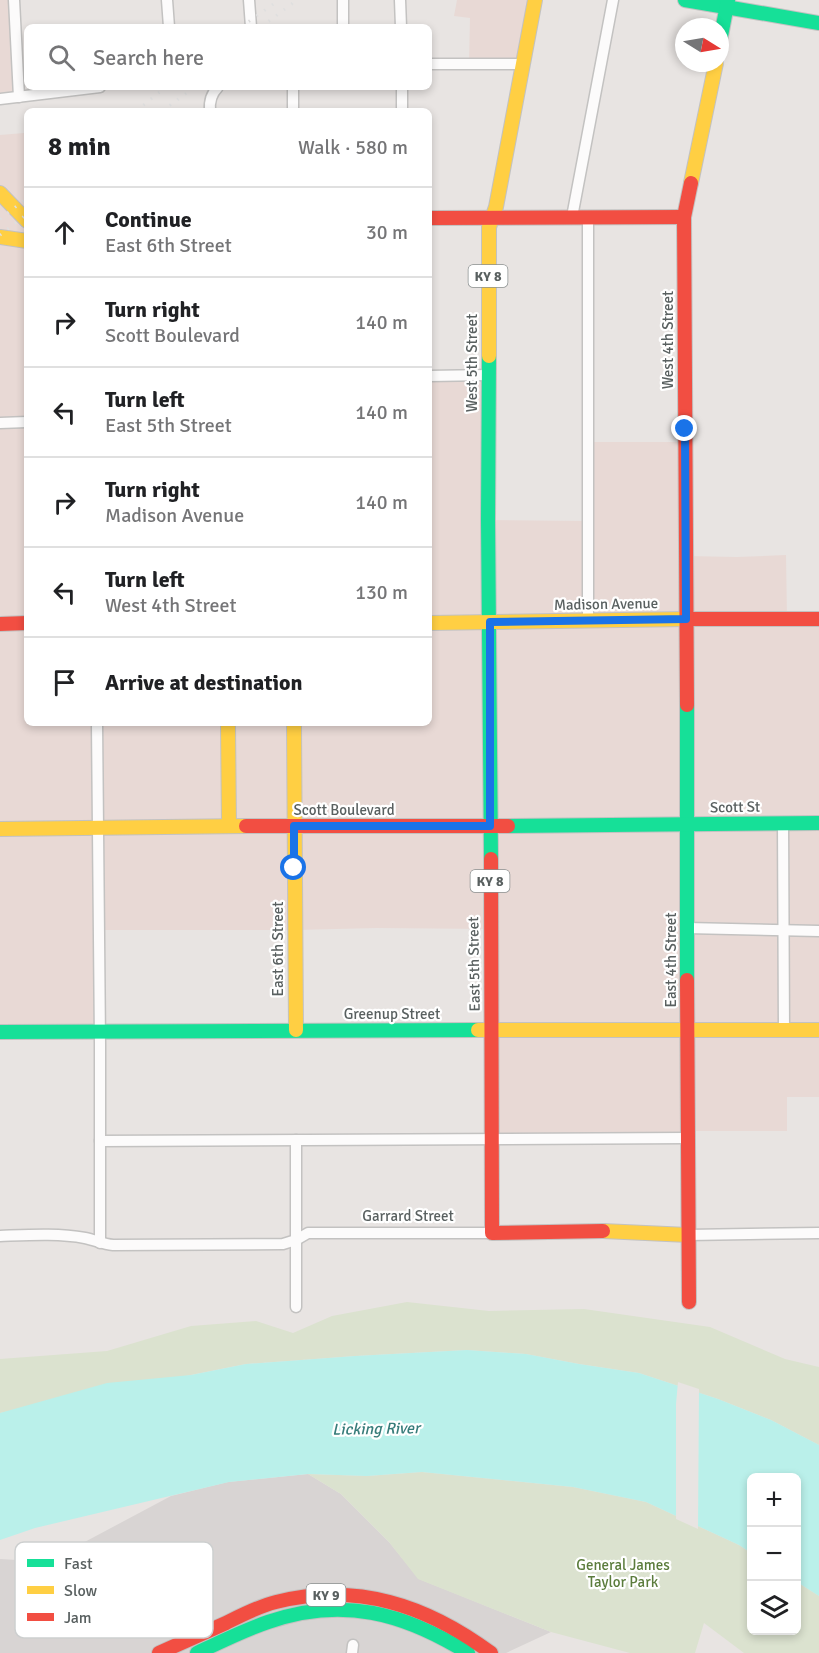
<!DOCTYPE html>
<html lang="en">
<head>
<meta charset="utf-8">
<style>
	:root { --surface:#fff; --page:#f2f2f2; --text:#202124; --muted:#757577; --line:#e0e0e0 }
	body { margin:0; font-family:Signika,sans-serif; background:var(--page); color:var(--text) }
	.controls { position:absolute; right:18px; bottom:18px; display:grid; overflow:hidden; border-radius:9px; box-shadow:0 3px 9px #0003 }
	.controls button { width:54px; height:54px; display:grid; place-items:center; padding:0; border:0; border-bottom:2px solid var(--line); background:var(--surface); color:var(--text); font:30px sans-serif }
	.compass { position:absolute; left:675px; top:18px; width:54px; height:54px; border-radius:50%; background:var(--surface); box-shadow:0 3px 9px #0003; rotate:101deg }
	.stop { position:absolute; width:18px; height:18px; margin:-14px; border:4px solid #1a73e8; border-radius:50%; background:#fff }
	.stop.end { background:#1a73e8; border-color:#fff; box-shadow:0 2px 6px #0008 }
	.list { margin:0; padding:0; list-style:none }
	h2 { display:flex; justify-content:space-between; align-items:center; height:78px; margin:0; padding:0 24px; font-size:26px }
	h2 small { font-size:20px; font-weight:400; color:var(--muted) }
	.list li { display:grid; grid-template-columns:39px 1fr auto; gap:18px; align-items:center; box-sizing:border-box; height:90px; padding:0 24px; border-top:2px solid var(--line) }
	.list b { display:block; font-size:22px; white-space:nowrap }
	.list p { margin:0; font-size:20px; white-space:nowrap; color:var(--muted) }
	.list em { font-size:20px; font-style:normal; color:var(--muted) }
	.icon { flex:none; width:33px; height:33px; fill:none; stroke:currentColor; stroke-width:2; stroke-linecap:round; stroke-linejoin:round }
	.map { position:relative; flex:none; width:819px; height:1653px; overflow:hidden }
	.search { position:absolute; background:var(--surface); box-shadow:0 3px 9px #0003; left:24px; top:24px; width:408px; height:66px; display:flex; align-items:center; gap:15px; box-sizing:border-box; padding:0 21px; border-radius:9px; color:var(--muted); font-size:22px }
	.panel { position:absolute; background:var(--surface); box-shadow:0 3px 9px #0003; left:24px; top:108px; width:408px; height:618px; border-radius:9px }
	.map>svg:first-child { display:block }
	.commercial { fill:#e8d9d5 }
	.industrial { fill:#d8d4d3 }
	.green { fill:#dbe2cf }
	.water { fill:#baf0ea }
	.pier { fill:#e8e4e2 }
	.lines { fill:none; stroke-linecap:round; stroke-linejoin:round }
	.street-casing { stroke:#c3c2c1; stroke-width:13 }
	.fast-casing { stroke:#c2c2c1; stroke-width:16 }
	.slow-casing { stroke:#c2c2c1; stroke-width:16 }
	.jam-casing { stroke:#c2c2c1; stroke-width:16 }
	.street { stroke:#fcfbfb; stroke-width:10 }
	.fast { stroke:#16e098; stroke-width:14 }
	.slow { stroke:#ffcf43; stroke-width:14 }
	.jam { stroke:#f24e42; stroke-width:14 }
	.rail { stroke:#dfdfdf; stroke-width:3; stroke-dasharray:1.5 8; stroke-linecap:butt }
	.route { stroke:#1a73e8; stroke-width:8 }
	.labels { text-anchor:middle; stroke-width:4.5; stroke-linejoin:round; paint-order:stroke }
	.shield { fill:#fff; stroke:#8b9090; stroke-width:1.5 }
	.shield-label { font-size:14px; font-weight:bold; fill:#596060 }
	.street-label { font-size:15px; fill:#596060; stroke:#fff }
	.park-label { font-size:15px; fill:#5b7c3c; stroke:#fff }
	.water-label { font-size:16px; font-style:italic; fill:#377c7a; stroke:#fff }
	.key { fill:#fff; stroke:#cdcfcf; stroke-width:1.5 }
	.key-label { font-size:16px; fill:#596060 }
</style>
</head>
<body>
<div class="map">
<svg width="819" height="1653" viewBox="0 0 819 1653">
	<rect width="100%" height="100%" fill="#e8e4e2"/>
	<!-- commercial -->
	<g class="commercial">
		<path d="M0,0h14l5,97 -19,2z"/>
		<path d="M457,0h78l-12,64h-54l1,-46 -16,-2z"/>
		<path d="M24,133l3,16v574h402v-347l59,-1v145l99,1v-79h98l1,114 51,1 49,-2 1,64h32v478h-32v34h-91l-9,7 -195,1 -2,-210 -113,-1 -82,2h-195v102h-100v-897z"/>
	</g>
	<!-- industrial -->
	<path class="industrial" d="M308,1474l33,20 48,48 30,37 132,53 -45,21h-506v-94l34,2 30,-8 107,-57 57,-14z"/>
	<!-- green -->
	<g class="green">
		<path d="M407,1302l82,9 95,-2 126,18 75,32 34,8v78l-48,-25 -53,-21 -79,-26 -60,-9 -53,-10 -59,-4 -112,6 -109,8 -246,49v-54l107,-8 84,-25 65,-5 37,12 39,-17z"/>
		<path d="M422,1472l151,15 73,15 93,43 12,8 1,77h44l1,-48 22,14v57h-75l-40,-30 -9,30h-65l-79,-21 -133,-53 -29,-37 -48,-48 -33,-20 59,2z"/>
	</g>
	<!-- water -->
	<path class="water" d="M467,1350l59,4 53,10 60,9 79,26 53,21 48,25v151l-22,-14 -1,-104h-44l-1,75 -12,-8 -93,-43 -73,-15 -151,-15 -55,4 -59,-2 -79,8 -194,46 -35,12v-127l107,-30 84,-8 55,-11 109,-8z"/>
	<!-- pier -->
	<path class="pier" d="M678,1382l21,7 -1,140 -22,-10v-115z"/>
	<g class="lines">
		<!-- street casing -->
		<g class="street-casing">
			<g id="street">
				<path d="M14,0l5,97"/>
				<path d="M167,0l2,27"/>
				<path d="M249,0l2,27"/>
				<path d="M343,0v27"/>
				<path d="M400,0l1,27"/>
				<path d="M429,64h94"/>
				<path d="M402,87v24"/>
				<path d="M0,99l100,-12"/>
				<path d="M210,111c-1,-10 1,-17 8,-24"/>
				<path d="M293,111v-24"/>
				<path d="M572,217l41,-217"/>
				<path d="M588,217v404"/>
				<path d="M429,376l59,-1"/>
				<path d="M0,423l27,-1"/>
				<path d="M97,723l3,321v199"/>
				<path d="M783,823l1,208"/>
				<path d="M687,928l132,3"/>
				<path d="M296,1140v167"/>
				<path d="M100,1141l587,-3"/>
				<path d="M688,1235l131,-2"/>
				<path d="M0,1236c28,-1 58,-3 85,2 10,2 18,6 28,7l170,-1 13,-4 12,-7h184"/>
				<path d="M352,1653l1,-8"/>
			</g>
		</g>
		<!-- fast casing -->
		<g class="fast-casing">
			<g id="fast">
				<path d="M685,0l134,23"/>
				<path d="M720,41l8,-41"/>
				<path d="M489,356l-1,164 3,339"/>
				<path d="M687,705v275"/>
				<path d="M508,826l311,-3"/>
				<path d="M0,1032l478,-2"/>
				<path d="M197,1653c23,-11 47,-23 71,-31 74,-26 136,-9 200,31"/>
			</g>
		</g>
		<!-- slow casing -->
		<g class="slow-casing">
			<g id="slow">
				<path d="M691,183l25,-120"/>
				<path d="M0,193l27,28"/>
				<path d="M0,237l27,4"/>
				<path d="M489,356v-129l7,-20 39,-207"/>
				<path d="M429,623l257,-4"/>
				<path d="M228,723l1,103"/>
				<path d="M294,723l2,307"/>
				<path d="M0,829l246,-3"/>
				<path d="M478,1030h341"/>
				<path d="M603,1231l85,4"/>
			</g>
		</g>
		<!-- jam casing -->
		<g class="jam-casing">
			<g id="jam">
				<path d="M429,218l255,-1"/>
				<path d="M686,619h133"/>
				<path d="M0,624l27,-1"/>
				<path d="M687,705l-3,-488 7,-34"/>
				<path d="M246,826h262"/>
				<path d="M491,859l1,374 111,-2"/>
				<path d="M687,980l2,322"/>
				<path d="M159,1653c22,-10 45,-20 67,-30 16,-8 33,-17 50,-21 81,-20 150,3 215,51"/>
			</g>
		</g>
		<!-- street -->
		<use href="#street" class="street"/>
		<!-- fast -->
		<use href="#fast" class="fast"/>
		<!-- slow -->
		<use href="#slow" class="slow"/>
		<!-- jam -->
		<use href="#jam" class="jam"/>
		<!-- rail -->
		<g class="rail">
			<path d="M241,27l38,-27"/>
			<path d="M261,27l36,-27"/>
			<path d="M136,111l30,-24"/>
			<path d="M162,111l33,-24"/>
			<path d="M0,219l27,-21"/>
			<path d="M0,235l27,-21"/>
		</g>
	</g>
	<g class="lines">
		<!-- route -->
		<path class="route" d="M294,868v-42h196v-204l196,-3 -1,-190"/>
	</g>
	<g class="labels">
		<!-- shield labels -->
		<g class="shield">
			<rect x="468.5" y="265" width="39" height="22" rx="4.5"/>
			<rect x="470.5" y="870" width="39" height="22" rx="4.5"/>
			<rect x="306.5" y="1584" width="39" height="22" rx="4.5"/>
		</g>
		<g class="shield-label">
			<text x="488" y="281">KY 8</text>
			<text x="490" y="886">KY 8</text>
			<text x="326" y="1600">KY 9</text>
		</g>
		<!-- street labels -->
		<g class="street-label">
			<text transform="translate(668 340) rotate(-90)" y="5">West 4th Street</text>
			<text transform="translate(472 363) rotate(-90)" y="5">West 5th Street</text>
			<text transform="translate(606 604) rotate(-1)" y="5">Madison Avenue</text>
			<text transform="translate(735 807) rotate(-1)" y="5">Scott St</text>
			<text x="344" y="815">Scott Boulevard</text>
			<text transform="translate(278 949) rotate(-90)" y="5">East 6th Street</text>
			<text transform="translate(671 960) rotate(-90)" y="5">East 4th Street</text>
			<text transform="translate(474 964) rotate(-91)" y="5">East 5th Street</text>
			<text x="392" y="1019">Greenup Street</text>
			<text x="408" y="1221">Garrard Street</text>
		</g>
		<!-- park labels -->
		<g class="park-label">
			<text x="623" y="1570">General James<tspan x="623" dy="17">Taylor Park</tspan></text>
		</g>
		<!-- water labels -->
		<g class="water-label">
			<text transform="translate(376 1428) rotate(-1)" y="6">Licking River</text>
		</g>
	</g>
	<!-- legend -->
	<rect x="15" y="1542" width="198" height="96" rx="9" class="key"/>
	<rect x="27" y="1559" width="27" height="8" fill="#16e098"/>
	<rect x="27" y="1586" width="27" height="8" fill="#ffcf43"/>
	<rect x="27" y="1613" width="27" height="8" fill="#f24e42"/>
	<g class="key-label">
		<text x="64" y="1569">Fast</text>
		<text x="64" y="1596">Slow</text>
		<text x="64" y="1623">Jam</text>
	</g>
</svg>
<div class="controls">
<button>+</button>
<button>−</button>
<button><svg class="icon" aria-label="layers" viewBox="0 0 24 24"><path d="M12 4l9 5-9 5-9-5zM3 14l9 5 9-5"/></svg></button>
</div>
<svg class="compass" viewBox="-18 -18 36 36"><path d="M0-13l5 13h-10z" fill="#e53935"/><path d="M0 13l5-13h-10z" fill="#757577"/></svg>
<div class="stop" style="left:294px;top:868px"></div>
<div class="stop end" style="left:685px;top:429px"></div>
<div class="search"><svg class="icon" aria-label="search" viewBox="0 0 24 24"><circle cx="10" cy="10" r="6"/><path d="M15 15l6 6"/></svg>Search here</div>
<section class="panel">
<h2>8 min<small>Walk · 580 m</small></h2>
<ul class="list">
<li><svg class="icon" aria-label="ahead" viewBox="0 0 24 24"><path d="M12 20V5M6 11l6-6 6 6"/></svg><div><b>Continue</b><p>East 6th Street</p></div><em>30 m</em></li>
<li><svg class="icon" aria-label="right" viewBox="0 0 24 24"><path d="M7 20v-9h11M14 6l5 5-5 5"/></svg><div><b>Turn right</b><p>Scott Boulevard</p></div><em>140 m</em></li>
<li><svg class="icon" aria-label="left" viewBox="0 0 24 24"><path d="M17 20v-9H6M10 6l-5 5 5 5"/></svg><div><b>Turn left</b><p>East 5th Street</p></div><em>140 m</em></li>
<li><svg class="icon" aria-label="right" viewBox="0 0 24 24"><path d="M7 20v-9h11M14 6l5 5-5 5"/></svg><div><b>Turn right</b><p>Madison Avenue</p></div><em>140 m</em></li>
<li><svg class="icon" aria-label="left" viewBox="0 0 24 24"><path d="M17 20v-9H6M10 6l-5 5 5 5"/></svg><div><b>Turn left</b><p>West 4th Street</p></div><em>130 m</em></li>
<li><svg class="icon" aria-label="arrive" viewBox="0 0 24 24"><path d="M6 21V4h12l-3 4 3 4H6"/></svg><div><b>Arrive at destination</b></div></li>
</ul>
</section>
</div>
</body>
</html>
